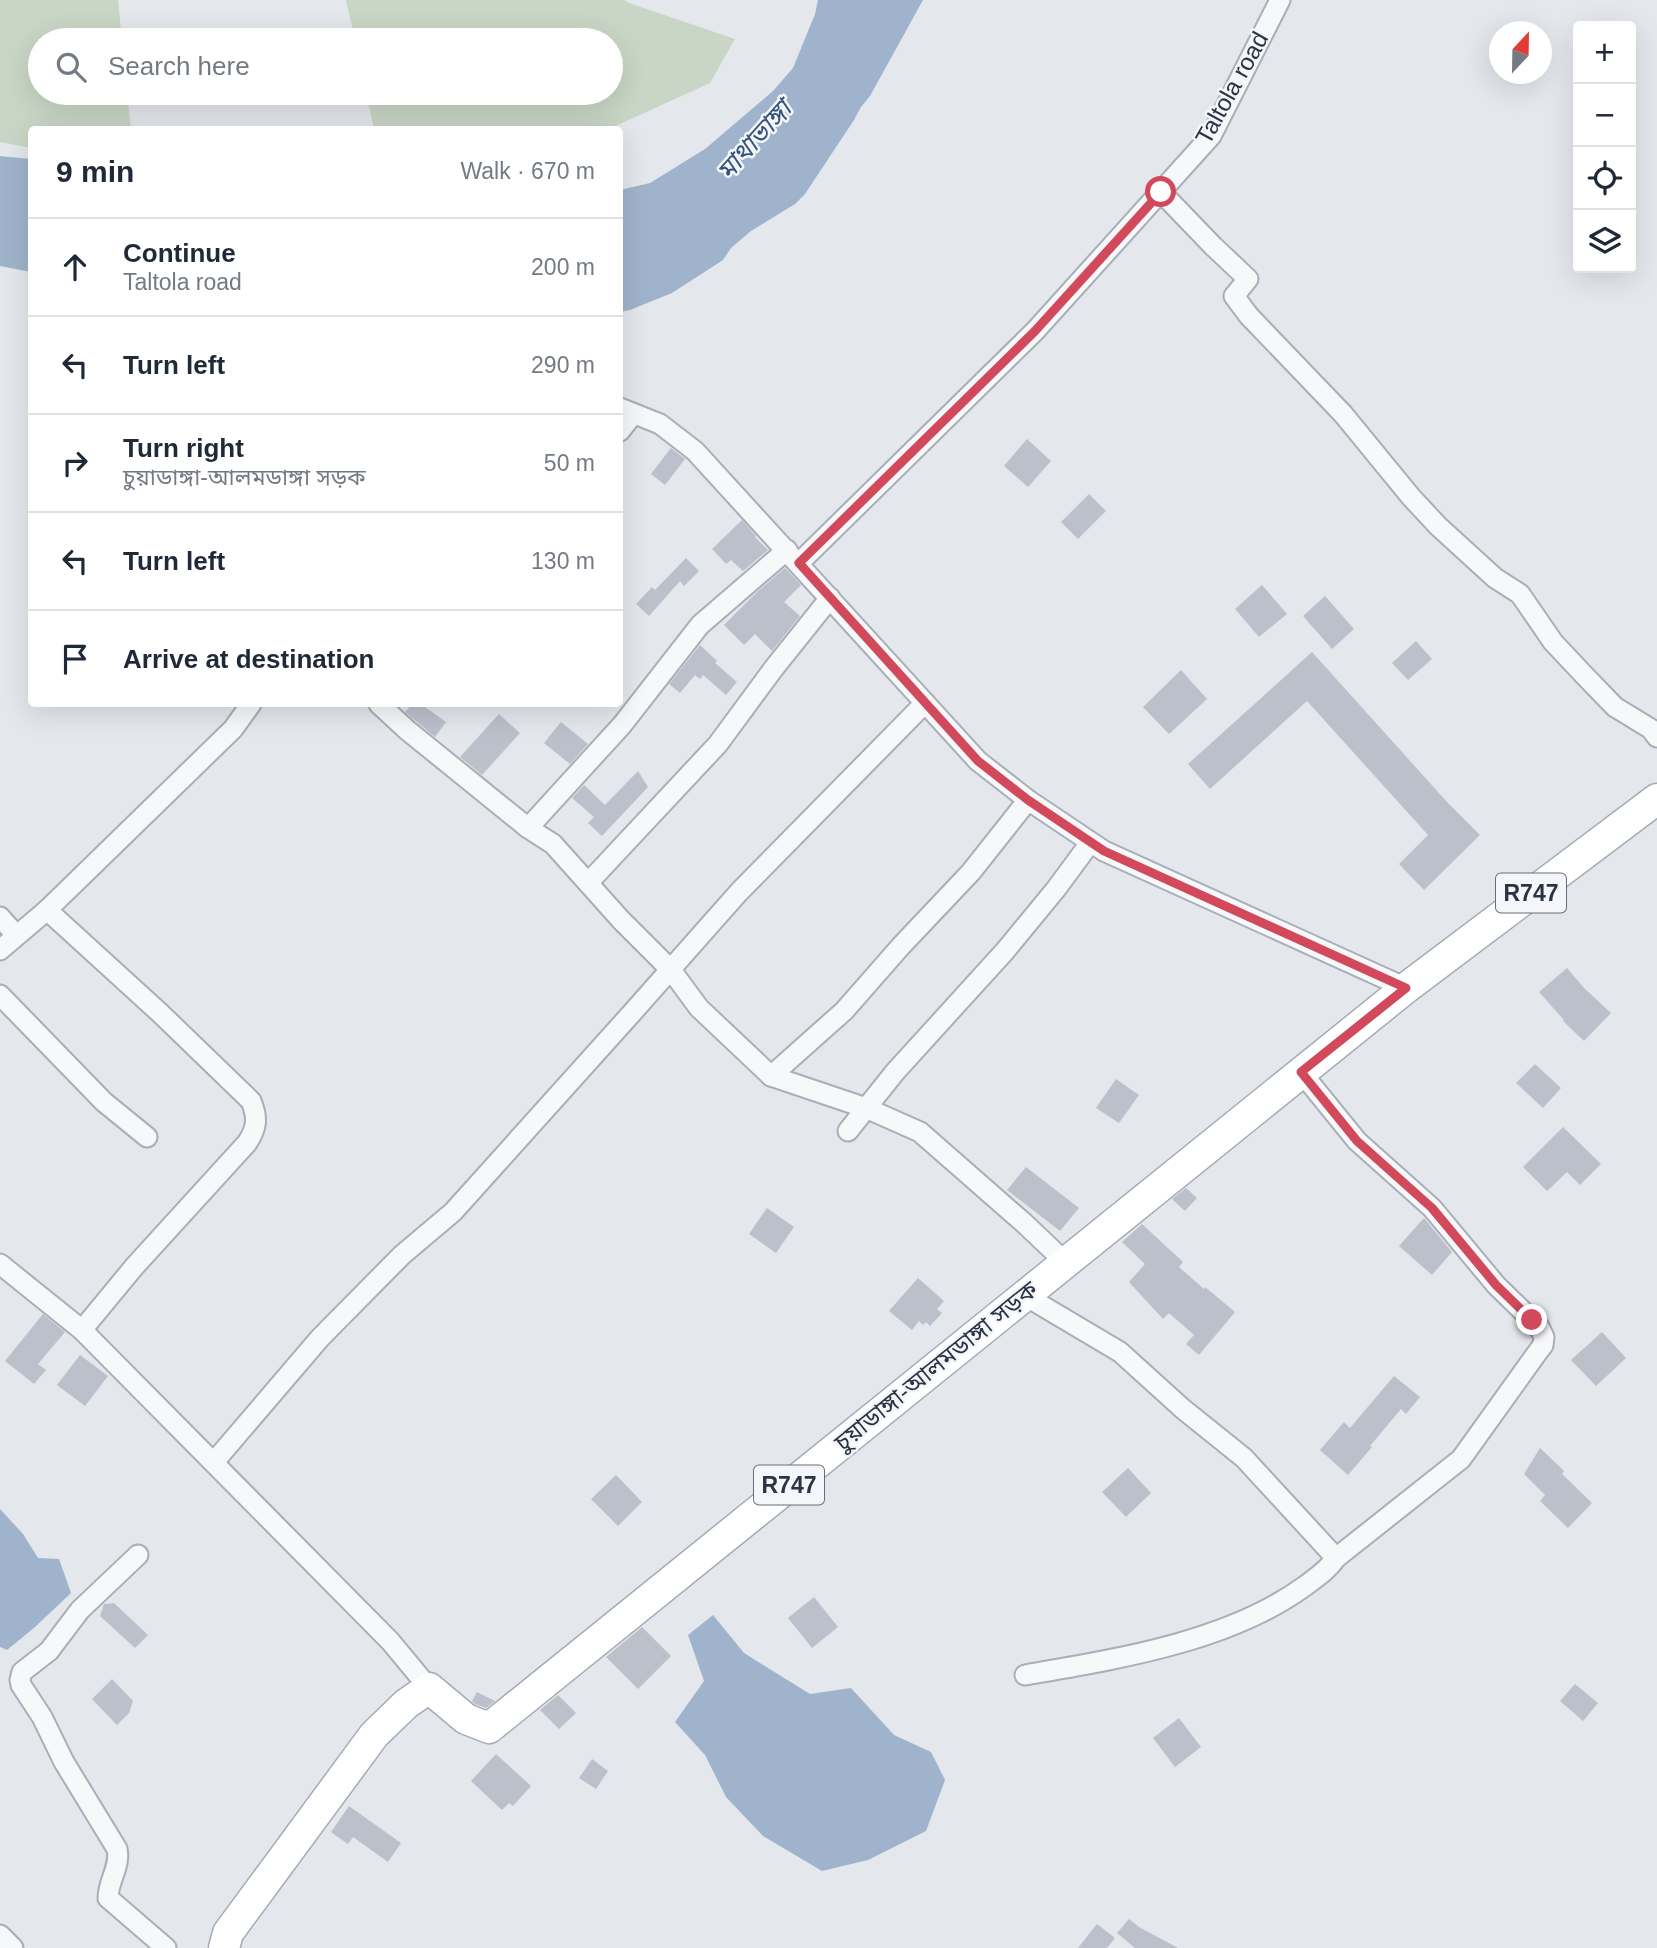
<!DOCTYPE html>
<html lang="en">
<head>
<meta charset="utf-8">
<style>
	:root { --surface:#fff; --page:#f6f6f7; --text:#1f2937; --muted:#747a83; --line:#e0e1e3 }
	body { margin:0; font-family:Helvetica,"Noto Sans Bengali",sans-serif; background:var(--page); color:var(--text) }
	.controls { position:absolute; right:21px; top:21px; display:grid; overflow:hidden; border-radius:7px; box-shadow:0 7px 28px #0002 }
	.controls button { width:63px; height:63px; display:grid; place-items:center; padding:0; border:0; border-bottom:2px solid var(--line); background:var(--surface); color:var(--text); font:35px sans-serif }
	.compass { position:absolute; left:1489px; top:21px; width:63px; height:63px; border-radius:50%; background:var(--surface); box-shadow:0 7px 28px #0002; rotate:22deg }
	.stop { position:absolute; width:21px; height:21px; margin:-16px; border:5px solid #d1495b; border-radius:50%; background:#fff }
	.stop.end { background:#d1495b; border-color:#fff; box-shadow:0 2px 7px #0008 }
	.list { margin:0; padding:0; list-style:none }
	h2 { display:flex; justify-content:space-between; align-items:center; height:91px; margin:0; padding:0 28px; font-size:30px }
	h2 small { font-size:23px; font-weight:400; color:var(--muted) }
	.list li { display:grid; grid-template-columns:46px 1fr auto; gap:21px; align-items:center; box-sizing:border-box; height:98px; padding:0 28px; border-top:2px solid var(--line) }
	.list b { display:block; font-size:26px; white-space:nowrap }
	.list p { margin:0; font-size:23px; white-space:nowrap; color:var(--muted) }
	.list em { font-size:23px; font-style:normal; color:var(--muted) }
	.icon { flex:none; width:38px; height:38px; fill:none; stroke:currentColor; stroke-width:2; stroke-linecap:round; stroke-linejoin:round }
	.map { position:relative; flex:none; width:1657px; height:1948px; overflow:hidden }
	.search { position:absolute; background:var(--surface); box-shadow:0 7px 28px #0002; left:28px; top:28px; width:595px; height:77px; display:flex; align-items:center; gap:18px; box-sizing:border-box; padding:0 24px; border-radius:38px; color:var(--muted); font-size:26px }
	.panel { position:absolute; background:var(--surface); box-shadow:0 7px 28px #0002; left:28px; top:126px; width:595px; height:581px; border-radius:7px }
	.map>svg:first-child { display:block }
	.green { fill:#c9d6c5 }
	.water { fill:#9fb4cc }
	.building { fill:#bbc0ca }
	.lines { fill:none; stroke-linecap:round; stroke-linejoin:round }
	.street-casing { stroke:#a9aeb7; stroke-width:23 }
	.primary-casing { stroke:#a3abb8; stroke-width:33 }
	.street { stroke:#f7f8fa; stroke-width:19 }
	.primary { stroke:#fff; stroke-width:30 }
	.route { stroke:#d1495b; stroke-width:9 }
	.labels { text-anchor:middle; stroke-width:5; stroke-linejoin:round; paint-order:stroke }
	.shield { fill:#f4f6f9; stroke:#676e7b; stroke-width:2 }
	.shield-label { font-size:23px; font-weight:bold; fill:#2b3445 }
	.street-label { font-size:24px; fill:#2b3445; stroke:#f4f6f9 }
	.water-label { font-size:26px; font-style:italic; fill:#34527a; stroke:#f4f6f9 }
</style>
</head>
<body>
<div class="map">
<svg width="1657" height="1948" viewBox="0 0 1657 1948">
	<rect width="100%" height="100%" fill="#e4e7ec"/>
	<!-- green -->
	<g class="green">
		<path d="M0,0h118l4,40h-82v53h87l4,36 -99,1 -1,18 -31,-6z"/>
		<path d="M346,0h278l5,3 106,36 -25,44 -101,46h-235l-8,-36h245v-53h-256z"/>
	</g>
	<!-- water -->
	<g class="water">
		<path d="M818,0h105l-53,96 -9,11 -7,13 -49,74 -10,10 -44,27 -20,17 -8,12 -51,33 -42,17 -10,2v-122l30,-7 55,-34 68,-58 20,-23 22,-54z"/>
		<path d="M0,156l31,3v113l-31,-6z"/>
		<path d="M0,1509l23,25 15,24 21,1 12,34 -36,34 -28,23 -7,-3z"/>
		<path d="M713,1615l31,38 66,41 41,-6 43,47 37,17 14,28 -19,51 -58,29 -46,11 -59,-35 -37,-39 -21,-42 -30,-33 29,-41 -16,-46z"/>
	</g>
	<!-- building -->
	<g class="building">
		<path d="M1027,439l24,22 -23,26 -24,-21z"/>
		<path d="M671,448l14,11 -20,26 -14,-11z"/>
		<path d="M1089,494l17,17 -28,28 -17,-17z"/>
		<path d="M742,520l14,16 -1,1 13,13 -25,21 -12,-11 -5,4 -14,-15z"/>
		<path d="M686,558l13,13 -15,15 -4,-5 -31,35 -13,-12 16,-17 3,3z"/>
		<path d="M785,568l16,17 -17,17 16,14 -28,35 -17,-17 -11,11 -20,-20 32,-32z"/>
		<path d="M1262,585l25,29 -28,23 -24,-28z"/>
		<path d="M1325,596l29,33 -22,20 -29,-33z"/>
		<path d="M1416,641l16,18 -24,21 -16,-17z"/>
		<path d="M700,645l17,16 -2,2 22,19 -11,13 -23,-20 -3,4 -5,-4 -15,18 -11,-9z"/>
		<path d="M1312,652l135,150 33,33 -56,55 -25,-26 29,-29 -121,-134 -97,88 -22,-25z"/>
		<path d="M1181,670l26,29 -38,35 -26,-27z"/>
		<path d="M412,704h9l25,18 -11,15 -30,-25z"/>
		<path d="M499,714l21,19 -38,42 -22,-18z"/>
		<path d="M561,722l27,22 -18,20 -26,-21z"/>
		<path d="M638,771l10,16 -46,49 -14,-13 6,-6 -22,-19 12,-13 21,20z"/>
		<path d="M1567,968l17,20 27,25 -27,28 -21,-20 1,-1 -25,-28z"/>
		<path d="M1535,1064l26,24 -18,20 -27,-25z"/>
		<path d="M1116,1079l23,16 -20,28 -23,-15z"/>
		<path d="M1563,1127l38,37 -21,21 -13,-13 -20,19 -24,-24z"/>
		<path d="M1026,1167l53,41 -19,23 -53,-41z"/>
		<path d="M1186,1188l11,10 -12,13 -13,-12z"/>
		<path d="M767,1208l27,19 -18,26 -27,-19z"/>
		<path d="M1424,1218l28,34 -20,23 -33,-29z"/>
		<path d="M1142,1224l41,38 -4,5 25,22 1,-2 30,25 -36,43 -13,-11 8,-9 -25,-22 -6,6 -34,-37 16,-18 -23,-22z"/>
		<path d="M918,1278l26,23 -7,8 5,4 -12,13 -4,-4 -3,3 -4,-4 -7,9 -23,-19z"/>
		<path d="M43,1314l22,18 -27,32 8,6 -12,14 -29,-23z"/>
		<path d="M1602,1332l24,26 -30,28 -25,-26z"/>
		<path d="M80,1355l28,21 -23,30 -28,-21z"/>
		<path d="M1394,1376l26,21 -14,17 -5,-5 -31,37 2,1 -24,28 -28,-25 24,-28 6,6z"/>
		<path d="M1540,1448l24,23 -2,3 30,29 -24,25 -28,-27 5,-6 -21,-21z"/>
		<path d="M1128,1468l23,25 -25,24 -24,-25z"/>
		<path d="M616,1475l26,27 -24,24 -27,-27z"/>
		<path d="M814,1597l24,30 -26,21 -24,-30z"/>
		<path d="M114,1603l34,32 -13,13 -35,-32 4,-12z"/>
		<path d="M642,1627l29,29 -33,33 -32,-32z"/>
		<path d="M112,1679l21,22 -4,12 -12,12 -25,-26z"/>
		<path d="M1575,1684l23,19 -15,18 -23,-20z"/>
		<path d="M477,1692l18,9 -9,7 -11,-4 -3,-3z"/>
		<path d="M558,1695l18,18 -17,16 -19,-19z"/>
		<path d="M1179,1718l22,29 -26,20 -22,-29z"/>
		<path d="M496,1754l35,32 -18,20 -4,-3 -7,7 -31,-29z"/>
		<path d="M592,1759l16,12 -12,18 -17,-11z"/>
		<path d="M349,1806l52,37 -13,19 -35,-25 -5,7 -17,-12z"/>
		<path d="M1129,1919l10,8 39,21h-43l-18,-15z"/>
		<path d="M1097,1924l18,14 -8,10h-29z"/>
	</g>
	<g class="lines">
		<!-- street casing -->
		<g class="street-casing">
			<g id="street">
				<path d="M1161,192l52,54 35,33 -14,17 15,20 94,98 68,83 27,29 57,52 25,16 33,48 31,33 31,32 36,22 6,8"/>
				<path d="M620,408l40,16 35,27 283,310 50,39 76,51 302,137"/>
				<path d="M620,431l13,-17"/>
				<path d="M799,563l236,-232 176,-195 69,-136"/>
				<path d="M379,704l28,26 121,98 25,16 68,76 50,50 28,38 72,68 95,32 54,24 104,91 41,39"/>
				<path d="M528,828l94,-103 78,-100 87,-75"/>
				<path d="M588,883l130,-139 56,-76 56,-70"/>
				<path d="M47,910l113,103 91,88c7,17 6,27 -4,42l-113,124 -52,63"/>
				<path d="M0,917l16,18"/>
				<path d="M0,950l47,-40 186,-181 18,-25"/>
				<path d="M0,995l104,107 43,35"/>
				<path d="M771,1076l73,-65 57,-65 70,-74 57,-72"/>
				<path d="M848,1131l47,-59 110,-121 51,-62 34,-46"/>
				<path d="M0,1264l82,66 308,311 39,47"/>
				<path d="M1024,1295l96,57 63,57 61,49 92,100 125,-99 76,-106 6,-8 1,-8 -5,-10 -43,-42 -64,-77 -75,-67 -56,-69"/>
				<path d="M214,1462l106,-124 82,-83 51,-43 178,-198 108,-122 186,-189"/>
				<path d="M138,1555l-58,55 -31,41 -27,21 -2,8 1,5 21,32 22,45 53,87c4,17 -9,32 -9,49l58,50"/>
				<path d="M1025,1675c92,-16 203,-33 280,-89 12,-9 23,-16 31,-28"/>
				<path d="M0,1935l13,13"/>
			</g>
		</g>
		<!-- primary casing -->
		<g class="primary-casing">
			<path id="primary" d="M224,1948l4,-15 146,-198 32,-31 23,-16 37,31 23,9 917,-740 251,-189"/>
		</g>
		<!-- street -->
		<use href="#street" class="street"/>
		<!-- primary -->
		<use href="#primary" class="primary"/>
	</g>
	<g class="lines">
		<!-- route -->
		<path class="route" d="M1161,192l-126,139 -236,232 179,198 50,39 76,51 302,137 -105,84 56,69 75,67 64,77 36,35"/>
	</g>
	<g class="labels">
		<!-- shield labels -->
		<g class="shield">
			<rect x="1496" y="873.5" width="70" height="39" rx="5"/>
			<rect x="754" y="1465.5" width="70" height="39" rx="5"/>
		</g>
		<g class="shield-label">
			<text x="1531" y="901">R747</text>
			<text x="789" y="1493">R747</text>
		</g>
		<!-- street labels -->
		<g class="street-label">
			<text transform="translate(1232 88) rotate(-61)" y="8">Taltola road</text>
			<text transform="translate(936 1366) rotate(-39)" y="8">চুয়াডাঙ্গা-আলমডাঙ্গা সড়ক</text>
		</g>
		<!-- water labels -->
		<g class="water-label">
			<text transform="translate(754 140) rotate(-48)" y="9">মাথাভাঙ্গা</text>
		</g>
	</g>
</svg>
<div class="controls">
<button>+</button>
<button>−</button>
<button><svg class="icon" aria-label="locate" viewBox="0 0 24 24"><circle cx="12" cy="12" r="6"/><path d="M12 2v4M12 18v4M2 12h4M18 12h4"/></svg></button>
<button><svg class="icon" aria-label="layers" viewBox="0 0 24 24"><path d="M12 4l9 5-9 5-9-5zM3 14l9 5 9-5"/></svg></button>
</div>
<svg class="compass" viewBox="-18 -18 36 36"><path d="M0-13l5 13h-10z" fill="#e53935"/><path d="M0 13l5-13h-10z" fill="#747a83"/></svg>
<div class="stop" style="left:1161px;top:192px"></div>
<div class="stop end" style="left:1532px;top:1320px"></div>
<div class="search"><svg class="icon" aria-label="search" viewBox="0 0 24 24"><circle cx="10" cy="10" r="6"/><path d="M15 15l6 6"/></svg>Search here</div>
<section class="panel">
<h2>9 min<small>Walk · 670 m</small></h2>
<ul class="list">
<li><svg class="icon" aria-label="ahead" viewBox="0 0 24 24"><path d="M12 20V5M6 11l6-6 6 6"/></svg><div><b>Continue</b><p>Taltola road</p></div><em>200 m</em></li>
<li><svg class="icon" aria-label="left" viewBox="0 0 24 24"><path d="M17 20v-9H6M10 6l-5 5 5 5"/></svg><div><b>Turn left</b></div><em>290 m</em></li>
<li><svg class="icon" aria-label="right" viewBox="0 0 24 24"><path d="M7 20v-9h11M14 6l5 5-5 5"/></svg><div><b>Turn right</b><p>চুয়াডাঙ্গা-আলমডাঙ্গা সড়ক</p></div><em>50 m</em></li>
<li><svg class="icon" aria-label="left" viewBox="0 0 24 24"><path d="M17 20v-9H6M10 6l-5 5 5 5"/></svg><div><b>Turn left</b></div><em>130 m</em></li>
<li><svg class="icon" aria-label="arrive" viewBox="0 0 24 24"><path d="M6 21V4h12l-3 4 3 4H6"/></svg><div><b>Arrive at destination</b></div></li>
</ul>
</section>
</div>
</body>
</html>
